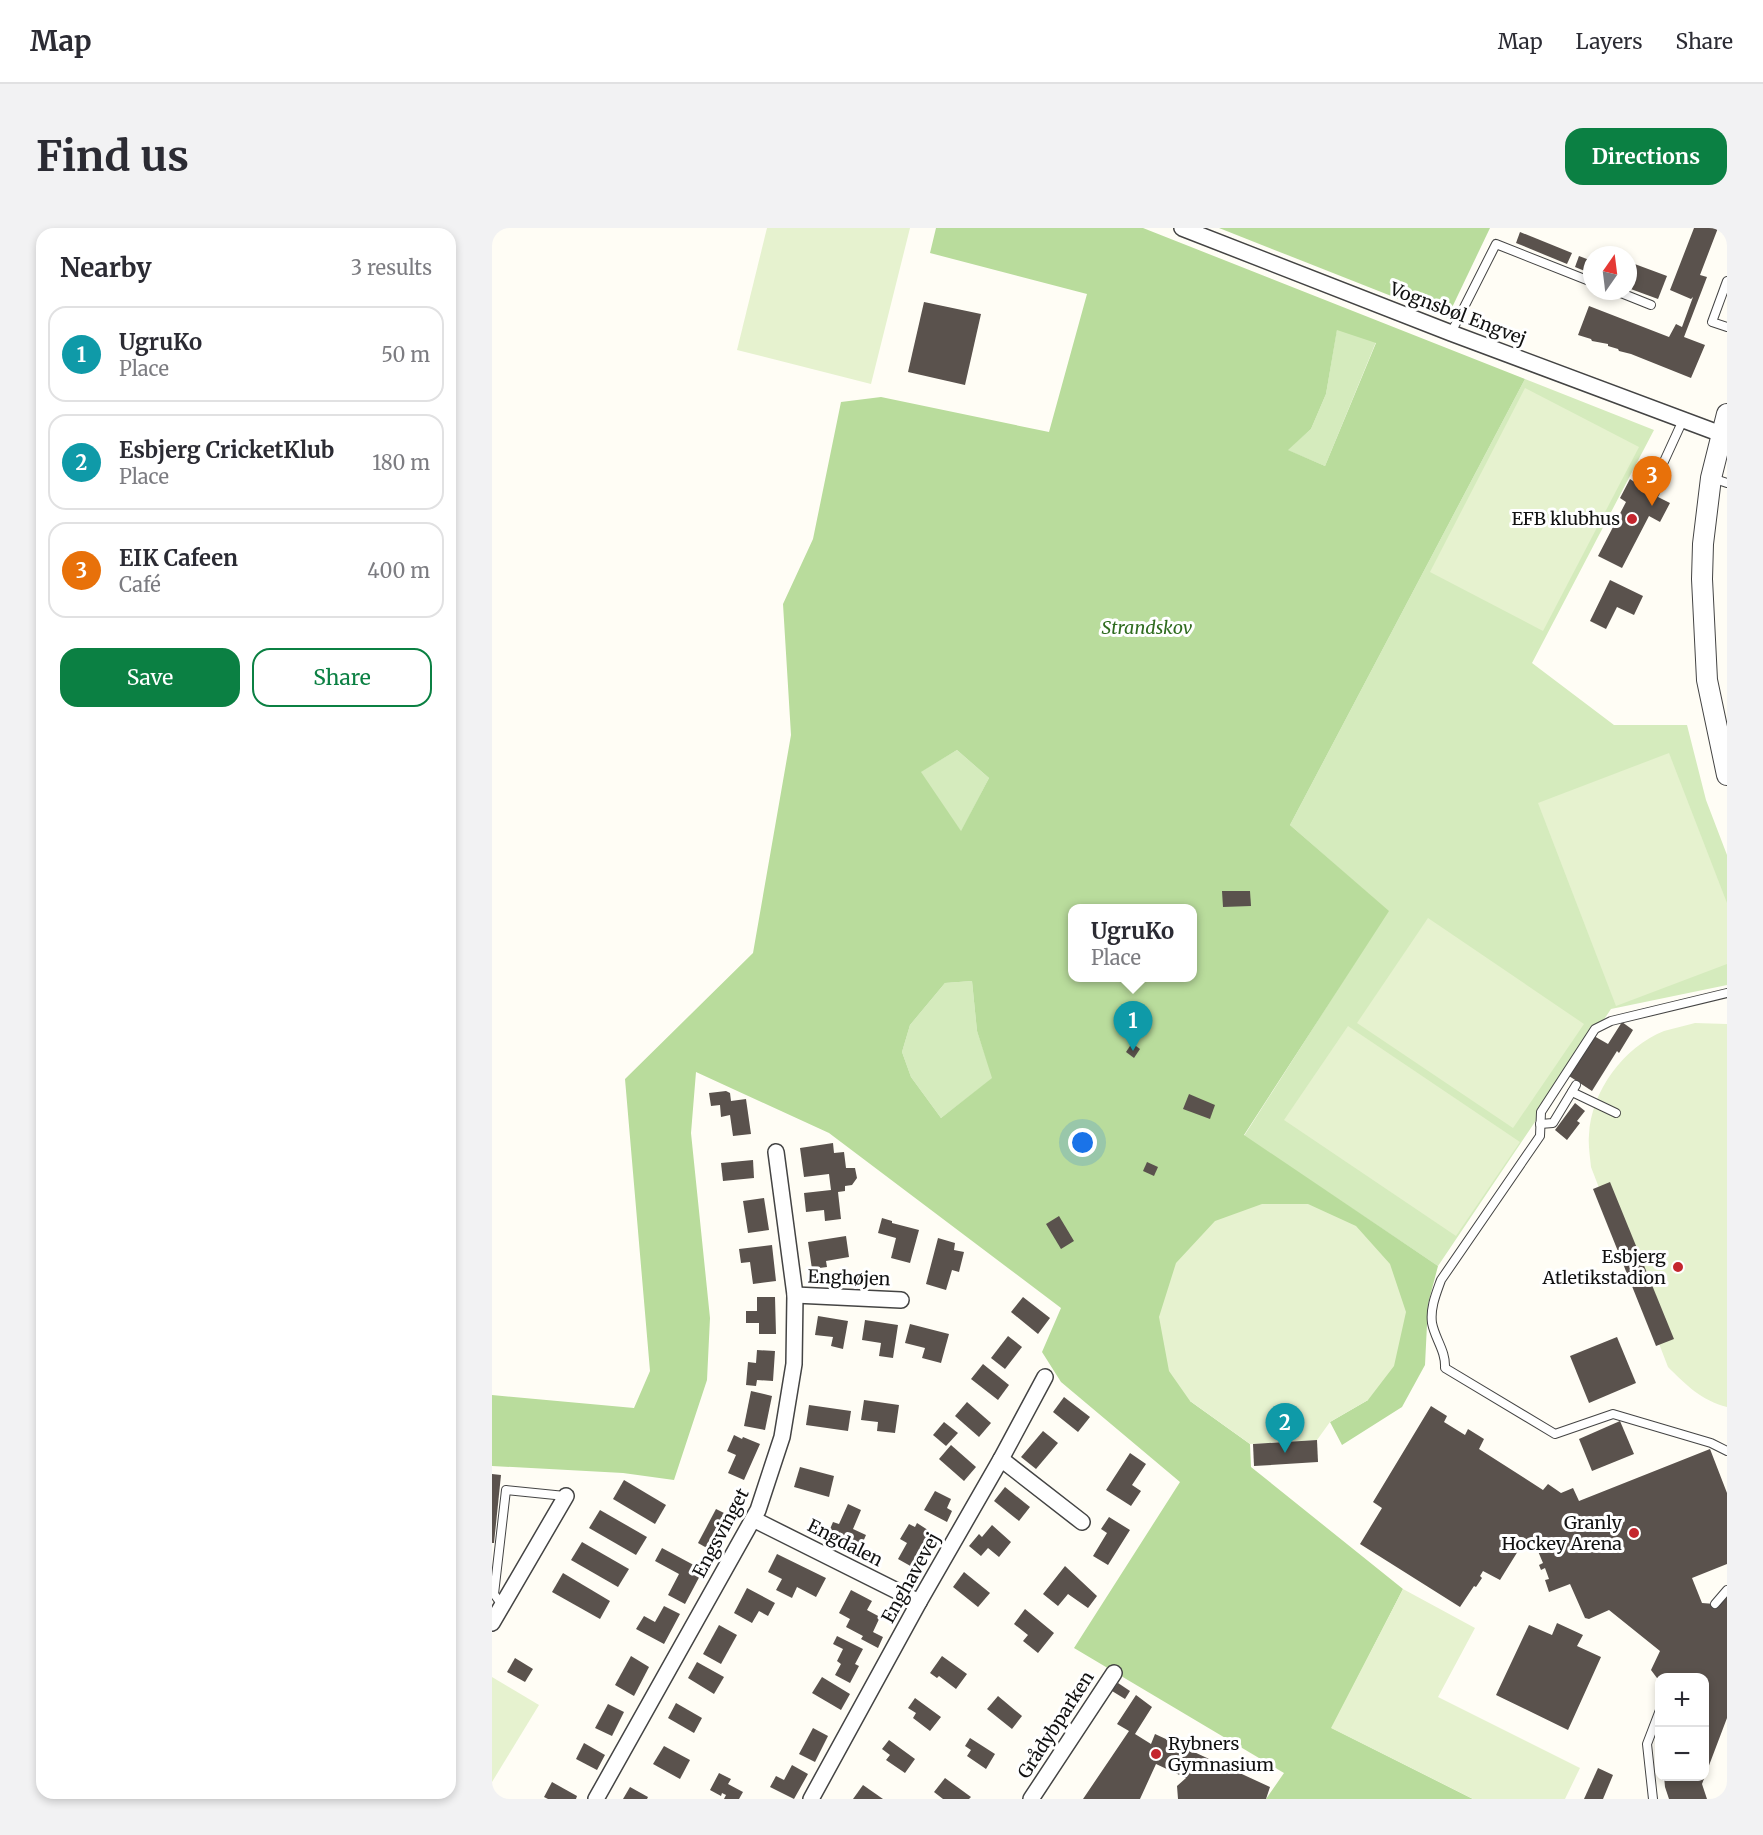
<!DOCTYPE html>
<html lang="en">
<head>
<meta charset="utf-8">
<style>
	:root { --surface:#fff; --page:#f2f2f3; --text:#2b2b33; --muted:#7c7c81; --line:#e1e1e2; --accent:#0b8043 }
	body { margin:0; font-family:Merriweather,serif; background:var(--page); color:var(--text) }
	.controls { position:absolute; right:18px; bottom:18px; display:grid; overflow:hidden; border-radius:12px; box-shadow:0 3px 9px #0003 }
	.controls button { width:54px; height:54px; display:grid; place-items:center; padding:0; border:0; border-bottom:2px solid var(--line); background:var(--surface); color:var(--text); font:30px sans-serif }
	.compass { position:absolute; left:1091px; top:18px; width:54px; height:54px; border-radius:50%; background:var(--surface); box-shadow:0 3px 9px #0003; rotate:14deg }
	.you { position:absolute; left:591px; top:915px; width:21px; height:21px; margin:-15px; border:4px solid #fff; border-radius:50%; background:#1a73e8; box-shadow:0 0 0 9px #1a73e833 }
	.badge { display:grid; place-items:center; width:39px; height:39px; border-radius:50%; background:var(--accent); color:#fff; font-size:20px; font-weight:700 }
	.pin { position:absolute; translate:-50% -50px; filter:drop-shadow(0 2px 3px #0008) }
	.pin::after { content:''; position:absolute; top:32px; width:21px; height:18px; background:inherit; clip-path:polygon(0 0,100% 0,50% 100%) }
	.popup { position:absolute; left:576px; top:676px; width:129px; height:78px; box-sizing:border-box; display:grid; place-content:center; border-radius:12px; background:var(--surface); filter:drop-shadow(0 2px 4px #0005); font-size:20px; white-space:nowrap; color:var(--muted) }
	.popup b { font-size:22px; color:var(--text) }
	.popup::after { content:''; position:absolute; left:50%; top:100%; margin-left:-12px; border:12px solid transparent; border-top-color:var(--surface) }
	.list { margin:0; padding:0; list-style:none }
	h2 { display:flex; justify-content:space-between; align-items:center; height:78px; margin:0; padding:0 24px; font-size:26px }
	h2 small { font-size:20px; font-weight:400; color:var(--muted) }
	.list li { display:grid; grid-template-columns:39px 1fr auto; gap:18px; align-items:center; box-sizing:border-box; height:96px; margin:0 12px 12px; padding:0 12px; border:2px solid var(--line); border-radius:18px }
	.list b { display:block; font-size:22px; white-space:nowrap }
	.list p { margin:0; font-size:20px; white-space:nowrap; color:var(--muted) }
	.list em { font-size:20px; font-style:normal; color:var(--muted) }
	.actions { display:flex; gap:12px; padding:18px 24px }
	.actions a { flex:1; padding:14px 0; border:2px solid var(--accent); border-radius:18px; text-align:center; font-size:21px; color:var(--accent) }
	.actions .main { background:var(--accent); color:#fff }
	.map { position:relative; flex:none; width:1235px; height:1571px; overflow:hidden; border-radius:18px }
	header { display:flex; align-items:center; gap:36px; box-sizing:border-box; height:84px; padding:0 30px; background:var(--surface); border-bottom:2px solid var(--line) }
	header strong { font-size:28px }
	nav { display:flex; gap:33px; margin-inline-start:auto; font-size:21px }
	.intro { display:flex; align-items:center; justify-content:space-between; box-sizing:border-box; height:144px; padding:0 36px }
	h1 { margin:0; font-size:42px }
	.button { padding:15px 27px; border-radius:18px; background:var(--accent); color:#fff; font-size:21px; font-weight:700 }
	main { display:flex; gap:36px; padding:0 36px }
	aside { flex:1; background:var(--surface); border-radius:18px; box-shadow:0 3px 9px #0003 }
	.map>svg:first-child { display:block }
	.green { fill:#d5ebbd }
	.forest { fill:#b9dc9c; fill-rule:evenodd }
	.pitch { fill:#e6f2cf }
	.building { fill:#5a524d }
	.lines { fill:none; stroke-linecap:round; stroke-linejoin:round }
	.service-casing { stroke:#444; stroke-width:10 }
	.minor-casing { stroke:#444; stroke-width:18 }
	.tertiary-casing { stroke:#444; stroke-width:22 }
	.service { stroke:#fff; stroke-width:8 }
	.minor { stroke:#fff; stroke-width:15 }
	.tertiary { stroke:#fff; stroke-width:20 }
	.poi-dot { fill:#c4262e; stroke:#fff; stroke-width:2 }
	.labels { text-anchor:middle; stroke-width:6; stroke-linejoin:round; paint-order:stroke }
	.street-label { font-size:18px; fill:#111; stroke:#fff }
	.poi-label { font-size:18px; fill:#111; stroke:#fff; text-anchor:end }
	.park-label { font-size:18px; font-style:italic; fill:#2f6b1f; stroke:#fff }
</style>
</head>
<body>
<header>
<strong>Map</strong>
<nav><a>Map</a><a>Layers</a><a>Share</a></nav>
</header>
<div class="intro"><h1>Find us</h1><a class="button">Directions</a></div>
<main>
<aside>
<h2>Nearby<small>3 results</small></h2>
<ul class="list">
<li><span class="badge" style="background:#0f9aa8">1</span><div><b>UgruKo</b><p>Place</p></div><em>50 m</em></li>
<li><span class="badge" style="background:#0f9aa8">2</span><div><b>Esbjerg CricketKlub</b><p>Place</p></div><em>180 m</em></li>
<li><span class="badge" style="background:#e8710a">3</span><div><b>EIK Cafeen</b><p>Café</p></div><em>400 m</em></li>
</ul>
<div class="actions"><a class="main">Save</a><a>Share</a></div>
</aside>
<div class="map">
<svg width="1235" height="1571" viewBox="0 0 1235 1571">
	<rect width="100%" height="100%" fill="#fffdf5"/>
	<!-- green -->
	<g class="green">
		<path d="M845,101l39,13 -51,124 -38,-16 24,-21 15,-35z"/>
		<path d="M1033,151l129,51 -122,233 82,62h73l19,75 21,55v130l-116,24 -173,257 -194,-130 144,-225 -98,-86z"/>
		<path d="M465,522l32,28 -28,54 -41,-60z"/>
		<path d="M480,753l5,50 16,47 -52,40 -30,-41 -9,-25 8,-27 35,-42z"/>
	</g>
	<!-- forest -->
	<g class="forest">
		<path d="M444,0h207l382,151 -235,446 99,86 -145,224 194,131 -10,38 -3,61 -23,42 -60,38 -12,-23 38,-22 -178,1 60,43 1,23 152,122 -71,139 141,71h-207l18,-26 -210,-125 106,-166 -119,-100 -19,-30 19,-44 -232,-175 -133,-61 -5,61 19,185 -3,62 -33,100 -51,-7 -131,-7v-71l142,13 16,-37 -25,-292 128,-126 38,-218 -8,-131 30,-65 28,-137 40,-5 168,35 38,-138 -157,-41zM845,102l39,13 -51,123 -37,-16 23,-21 15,-35zM465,522l32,28 -28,53 -40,-59zM581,680h120v70h-120zM480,753l5,50 15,47 -51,40 -30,-41 -9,-25 8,-27 35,-42z"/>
		<path d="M727,0h271l-43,90z"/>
	</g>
	<!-- pitch -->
	<g class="pitch">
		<path d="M275,0h143l-39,156 -134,-34z"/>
		<path d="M1033,160l114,59 -96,184 -113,-59z"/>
		<path d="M1177,525l58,150v61l-111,42 -78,-203z"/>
		<path d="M936,690l156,106 -71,104 -156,-105z"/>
		<path d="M1203,795l32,1v383c-25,-6 -42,-23 -59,-40l-77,-200c-1,-11 -3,-22 -2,-32 2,-44 35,-88 75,-104 10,-3 21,-5 31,-8z"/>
		<path d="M856,798l172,116 -64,94 -172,-116z"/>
		<path d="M770,976h46l48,22 34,38 16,48 -12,54 -26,34 -38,22 -13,18 -67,4 -60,-43 -21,-30 -10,-54 17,-54 39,-42z"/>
		<path d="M911,1361l72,39 -37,69 142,71 -15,31h-92l-142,-71z"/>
		<path d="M0,1449l47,28 -47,77z"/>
	</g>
	<!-- building -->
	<g class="building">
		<path d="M1202,0h24l-18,47 7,2 -23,60 21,8 -14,33 -60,-24 -12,-3 -1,-2 -10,-3v-2l-16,-3 -1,-2 -13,-4 11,-29 80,31 7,-13 6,3 11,-30 -2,2 -21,-9z"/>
		<path d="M1028,4l52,21 -5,11 -51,-21z"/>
		<path d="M1087,28l13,5v13l-17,-7z"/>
		<path d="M1140,35l35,13 -9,23 -30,-11v-15z"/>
		<path d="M432,74l57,12 -16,71 -57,-13z"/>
		<path d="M1152,239l24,12 -10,18 12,6 -10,19 -11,-6 -27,52 -24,-12 28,-54 -6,-4 10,-19 6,4z"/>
		<path d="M1118,352l33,16 -9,19 -17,-8 -11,22 -16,-8z"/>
		<path d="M730,663h28l1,15 -28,1z"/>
		<path d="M1130,794l11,8 -14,23 -2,-2 -25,40 -23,-15 25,-40 14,8z"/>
		<path d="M640,815l8,6 -6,9 -8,-6z"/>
		<path d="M234,863l4,2 1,8 15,-2 5,35 -18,2 -3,-21 -9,2 -1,-12 -9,1 -2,-13z"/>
		<path d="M697,866l26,11 -5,14 -27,-10z"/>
		<path d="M1083,875l10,8 -8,10 3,2 -13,17 -12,-10z"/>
		<path d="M341,915l1,10 10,-1 2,16h9l2,10 -5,7 -7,1v5l-7,1 3,27 -16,2 -1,-11 -18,2 -2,-19 27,-3 -2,-16 -25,3 -4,-29z"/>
		<path d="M261,932l1,18 -31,3 -2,-18z"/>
		<path d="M655,934l11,5 -4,9 -11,-5z"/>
		<path d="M1118,954l64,157 -18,7 -63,-157z"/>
		<path d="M272,970l5,32 -21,3 -5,-32z"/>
		<path d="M567,988l15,25 -13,8 -15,-25z"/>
		<path d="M390,990l10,3v2l27,7 -9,33 -19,-5 5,-20 -18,-5z"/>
		<path d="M354,1008l3,21 -23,4 1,6 -15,2 -4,-27z"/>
		<path d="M446,1010l17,5 -1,7 10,2 -5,20 -7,-2 -6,20 -20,-6z"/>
		<path d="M280,1017l4,36 -23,3 -3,-22 -9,1 -2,-14z"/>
		<path d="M265,1069h18l1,37h-17v-11h-13v-12h11z"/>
		<path d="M531,1069l27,21 -12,16 -27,-22z"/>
		<path d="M326,1088l30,5 -5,28 -12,-3 2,-9 -18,-2z"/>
		<path d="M373,1092l33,5 -5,33 -14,-2 2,-13 -19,-3z"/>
		<path d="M418,1096l39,10 -8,29 -19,-5 3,-10 -20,-5z"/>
		<path d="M516,1108l14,11 -17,22 -14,-11z"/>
		<path d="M1125,1109l19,46 -47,20 -19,-47z"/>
		<path d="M265,1122l18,1 -2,30 -16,-1 -1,6 -10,-1 2,-23 8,1z"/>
		<path d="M491,1136l26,21 -11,15 -27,-21z"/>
		<path d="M259,1163l21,5 -7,34 -21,-4z"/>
		<path d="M572,1169l26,20 -12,15 -25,-20z"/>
		<path d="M372,1172l35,5 -4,28 -18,-2 1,-9 -17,-2z"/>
		<path d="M475,1174l24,21 -12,14 -24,-21z"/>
		<path d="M317,1177l42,6 -3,20 -42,-6z"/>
		<path d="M939,1178l16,10 -3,6 21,13 3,-6 16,10 -5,10 64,41 5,-6 13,9 12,-5 6,13 131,-52 17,44v71l-35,14 10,25 13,1 12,-11v125l-22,58 -1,-98h-44v4l-9,-12 9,-19 -51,-41 -20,9 -4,-1 -15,-34 -21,8 -4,-12 4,-1 -4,-11 -4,2 -2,-5 4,-2 -11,-26 -8,4 -8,-7 -1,3 8,6 -23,37 -17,-9 -3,5 2,2 -6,9 -2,-1 -14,21 -100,-63 22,-36 -9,-6z"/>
		<path d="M1128,1193l14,33 -42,17 -13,-32z"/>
		<path d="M452,1194l14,11 -12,13 -13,-11z"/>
		<path d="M551,1203l15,12 -22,26 -15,-12z"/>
		<path d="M242,1207l8,4 1,-2 17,7 -16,36 -16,-7 8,-18 -9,-4z"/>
		<path d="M825,1212l1,22 -64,4 -1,-22z"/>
		<path d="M459,1217l25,22 -12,14 -25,-22z"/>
		<path d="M638,1225l16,11 -14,21 9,6 -10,15 -25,-16z"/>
		<path d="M308,1239l34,9 -5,21 -35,-10z"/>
		<path d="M0,1246l9,1 -7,68h-2z"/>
		<path d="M132,1252l42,25 -11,19 -42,-25z"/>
		<path d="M513,1259l25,20 -11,14 -25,-20z"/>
		<path d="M443,1263l16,8 -4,9 5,3 -5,11 -23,-12z"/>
		<path d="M356,1276l13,6 -8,19 13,6 -7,16 -32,-15 6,-14 6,2z"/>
		<path d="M224,1281l16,8 -18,35 -16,-9z"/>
		<path d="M108,1282l47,27 -11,18 -47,-27z"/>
		<path d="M617,1289l21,13 -22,35 -15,-9 14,-23 -6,-4z"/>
		<path d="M425,1295l17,11 -20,34 -16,-9 9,-16 -7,-4 9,-15 6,3z"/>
		<path d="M500,1297l19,17 -12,15 -11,-9 -7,8 -12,-10 10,-12 3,3z"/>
		<path d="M90,1314l47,27 -11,18 -47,-27z"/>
		<path d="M170,1320l41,22 -18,34 -17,-9 11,-21 -24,-13z"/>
		<path d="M285,1326l49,24 -10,19 -19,-10 -5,11 -16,-8 6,-11 -14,-7z"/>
		<path d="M573,1338l32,30 -9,12 -20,-14 -10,12 -15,-12z"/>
		<path d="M472,1344l26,21 -12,14 -25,-20z"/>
		<path d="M71,1345l47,28 -10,18 -48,-27z"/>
		<path d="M255,1360l28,15 -7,13 -9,-5 -7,12 -18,-10z"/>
		<path d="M359,1362l21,11 -5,9 13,7 -7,15 10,5 -5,11 -17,-9 2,-3 -17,-9 4,-8 -11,-6z"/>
		<path d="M172,1378l16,8 -16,30 -28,-15 8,-13 11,6z"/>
		<path d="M533,1381l29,24 -16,20 -15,-12 5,-6 -14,-11z"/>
		<path d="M1065,1395l26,12 -6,11 24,11 -33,73 -72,-35 33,-70 23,10z"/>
		<path d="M227,1397l18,10 -16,29 -18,-10z"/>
		<path d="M345,1408l26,13 -8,15 4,2 -9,17 -15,-8 6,-11 -4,-3 6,-12 -10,-5z"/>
		<path d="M139,1428l18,11 -15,29 -19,-11z"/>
		<path d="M450,1428l25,18 -11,15 -17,-13 -2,2 -7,-5z"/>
		<path d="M23,1430l18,11 -8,13 -18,-10z"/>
		<path d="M205,1434l27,15 -10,17 -26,-16z"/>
		<path d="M330,1449l28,17 -9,16 -29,-17z"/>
		<path d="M626,1455l12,8 -5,8 -13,-8z"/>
		<path d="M644,1467l16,12 -17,27 16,10 4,-10 115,53 -4,12h-88l-1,-13 9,-8 -30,-14 -16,35h-57l46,-68 -12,-7z"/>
		<path d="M506,1468l24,20 -10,13 -25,-20z"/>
		<path d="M423,1470l26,19 -11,14 -17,-13 3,-5 -8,-5z"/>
		<path d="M184,1475l26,15 -8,15 -26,-15z"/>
		<path d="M116,1476l16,8 -12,24 -17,-8z"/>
		<path d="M321,1500l15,8 -13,26 -16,-8z"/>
		<path d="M478,1510l25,16 -9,15 -19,-13 4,-6 -6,-4z"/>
		<path d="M397,1512l26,19 -10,14 -19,-13 4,-5 -8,-6z"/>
		<path d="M92,1515l21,12 -8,15 -21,-11z"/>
		<path d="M172,1518l26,14 -10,19 -27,-15z"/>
		<path d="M300,1537l16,9 -14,25 -24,-12 6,-11 8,4z"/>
		<path d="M1106,1540l15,7 -10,24h-19z"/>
		<path d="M227,1545l12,6 -3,5 15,8 -4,7h-15l2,-4 -4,-2 -1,3 -11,-6z"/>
		<path d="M1172,1548h41l-3,8 5,15h-38l-4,-12z"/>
		<path d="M453,1550l26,19 -2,2h-26l-9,-7z"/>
		<path d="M60,1554l25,14 -1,3h-28l-4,-2z"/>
		<path d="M371,1557l20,14h-30z"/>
		<path d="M138,1559l18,10 -1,2h-24z"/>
	</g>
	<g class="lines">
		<!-- service casing -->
		<g class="service-casing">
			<g id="service">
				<path d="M1235,53l-15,41 15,5"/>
				<path d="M1124,63l35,14"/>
				<path d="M959,105l45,-89 96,38"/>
				<path d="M1169,240l22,-48"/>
				<path d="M1220,250l15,5"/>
				<path d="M1235,765l-116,28 -16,8 -54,83 -1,24 -99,144c-5,14 -11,28 -9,43 3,16 14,28 13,45l110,66 58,-20 98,29 16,8"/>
				<path d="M1080,864l44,21"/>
				<path d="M1048,896l13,-1 23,-38"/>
				<path d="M1223,1376l12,-14"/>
				<path d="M10,1377l-8,-11 12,-104 59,6"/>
				<path d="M1161,1571l-6,-55 13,-34"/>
			</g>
		</g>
		<!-- minor casing -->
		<g class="minor-casing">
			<g id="minor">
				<path d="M690,0l269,105 270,101"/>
				<path d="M303,1067l106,5"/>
				<path d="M509,1231l81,63"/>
				<path d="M261,1291l166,83"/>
				<path d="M0,1395l74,-127"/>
				<path d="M104,1571l162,-289 24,-73 12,-73 1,-69 -19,-143"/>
				<path d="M319,1571l108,-197 82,-143 44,-82"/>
				<path d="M539,1571l83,-126"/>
			</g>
		</g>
		<!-- tertiary casing -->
		<g class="tertiary-casing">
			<path id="tertiary" d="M1235,186l-16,64 -8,66 -1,35 5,101 20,95"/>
		</g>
		<!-- service -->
		<use href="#service" class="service"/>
		<!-- minor -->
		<use href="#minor" class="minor"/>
		<!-- tertiary -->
		<use href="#tertiary" class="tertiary"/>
	</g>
	<!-- markers -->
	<g class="poi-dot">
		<circle cx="1140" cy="291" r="6"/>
		<circle cx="1186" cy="1039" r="6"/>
		<circle cx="1142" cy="1305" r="6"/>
		<circle cx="664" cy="1526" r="6"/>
	</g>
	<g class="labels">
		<!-- street labels -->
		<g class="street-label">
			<text transform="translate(966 86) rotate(21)" y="6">Vognsbøl Engvej</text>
			<text transform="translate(357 1050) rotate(2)" y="6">Enghøjen</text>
			<text transform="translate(229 1305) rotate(-62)" y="6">Engsvinget</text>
			<text transform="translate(353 1315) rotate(27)" y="6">Engdalen</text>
			<text transform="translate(419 1350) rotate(-61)" y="6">Enghavevej</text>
			<text transform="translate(564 1497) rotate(-57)" y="6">Grådybparken</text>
		</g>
		<!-- poi labels -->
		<g class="poi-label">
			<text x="1128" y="297">EFB klubhus</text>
			<text x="1174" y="1035">Esbjerg<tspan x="1174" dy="21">Atletikstadion</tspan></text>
			<text x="1130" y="1301">Granly<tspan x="1130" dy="21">Hockey Arena</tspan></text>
			<text x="676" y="1522" text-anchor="start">Rybners<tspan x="676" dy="21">Gymnasium</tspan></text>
		</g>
		<!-- park labels -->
		<g class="park-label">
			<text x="655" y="406">Strandskov</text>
		</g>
	</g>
</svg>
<div class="controls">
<button>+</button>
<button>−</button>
</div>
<svg class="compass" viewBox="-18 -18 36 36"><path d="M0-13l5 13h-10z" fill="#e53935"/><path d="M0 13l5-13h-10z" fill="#7c7c81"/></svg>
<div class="you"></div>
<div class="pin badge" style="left:641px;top:823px;background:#0f9aa8">1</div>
<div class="popup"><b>UgruKo</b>Place</div>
<div class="pin badge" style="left:793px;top:1225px;background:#0f9aa8">2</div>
<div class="pin badge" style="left:1160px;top:278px;background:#e8710a">3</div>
</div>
</main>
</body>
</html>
